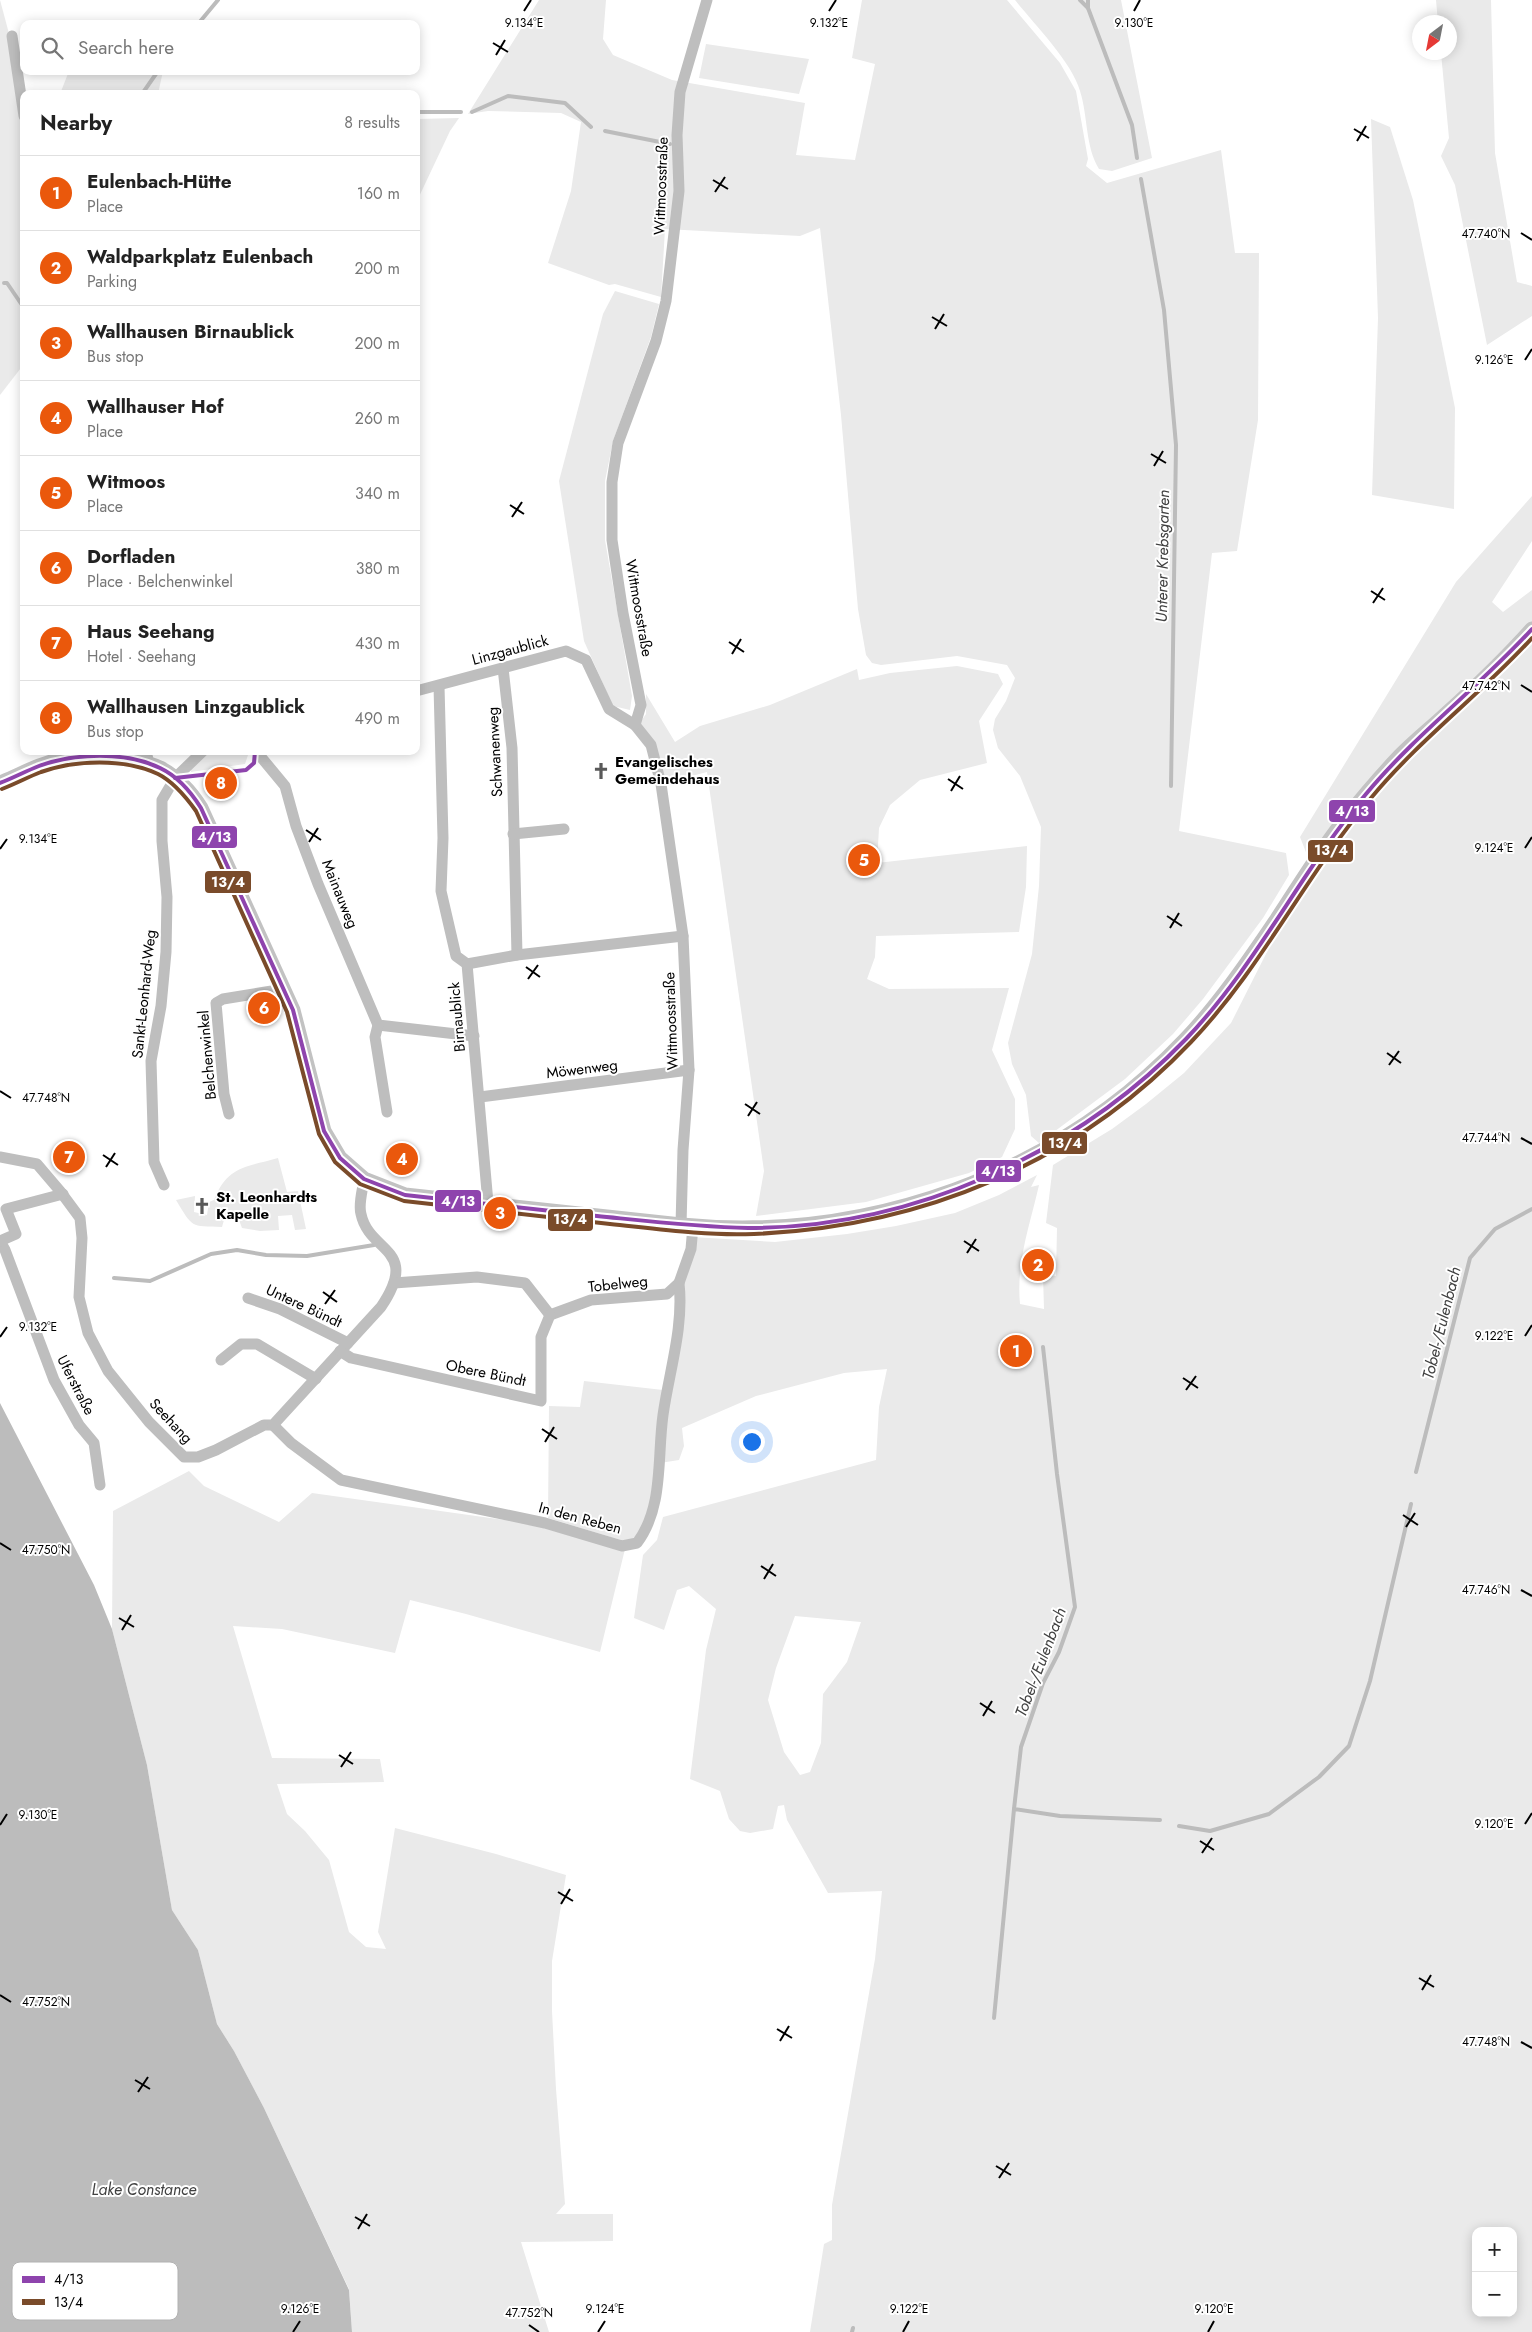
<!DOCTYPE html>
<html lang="en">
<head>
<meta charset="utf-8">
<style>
	:root { --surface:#fff; --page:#f6f6f6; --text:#222; --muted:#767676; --line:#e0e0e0; --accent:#ea580c }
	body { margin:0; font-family:Jost,sans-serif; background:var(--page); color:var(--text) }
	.controls { position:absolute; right:15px; bottom:15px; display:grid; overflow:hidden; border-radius:10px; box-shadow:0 2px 12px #0003 }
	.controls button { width:45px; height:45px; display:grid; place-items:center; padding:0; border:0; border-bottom:1px solid var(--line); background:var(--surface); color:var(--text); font:25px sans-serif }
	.compass { position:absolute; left:1412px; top:15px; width:45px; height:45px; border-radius:50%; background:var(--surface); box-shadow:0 2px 12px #0003; rotate:212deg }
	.you { position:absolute; left:751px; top:1441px; width:18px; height:18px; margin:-12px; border:4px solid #fff; border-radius:50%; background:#1a73e8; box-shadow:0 0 0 8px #1a73e833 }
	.badge { display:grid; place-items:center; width:32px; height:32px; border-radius:50%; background:var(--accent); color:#fff; font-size:16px; font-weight:700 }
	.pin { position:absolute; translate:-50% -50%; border:2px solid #fff; box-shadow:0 1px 5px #0006 }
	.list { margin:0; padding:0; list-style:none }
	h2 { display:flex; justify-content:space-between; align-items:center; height:65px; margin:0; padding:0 20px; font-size:21px }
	h2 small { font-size:16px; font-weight:400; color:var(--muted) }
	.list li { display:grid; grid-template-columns:32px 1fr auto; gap:15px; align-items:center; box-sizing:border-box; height:75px; padding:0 20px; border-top:1px solid var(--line) }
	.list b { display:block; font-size:19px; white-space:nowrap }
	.list p { margin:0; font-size:16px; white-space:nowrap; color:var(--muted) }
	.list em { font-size:16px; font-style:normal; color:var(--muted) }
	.icon { flex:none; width:28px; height:28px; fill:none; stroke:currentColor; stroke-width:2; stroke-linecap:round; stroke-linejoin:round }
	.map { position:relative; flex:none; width:1532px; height:2332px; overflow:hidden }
	.search { position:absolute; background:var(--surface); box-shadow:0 2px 12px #0003; left:20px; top:20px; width:400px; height:55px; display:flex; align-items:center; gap:12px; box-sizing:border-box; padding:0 18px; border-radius:10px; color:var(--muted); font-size:19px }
	.panel { position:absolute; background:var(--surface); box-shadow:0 2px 12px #0003; left:20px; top:90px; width:400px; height:665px; border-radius:10px }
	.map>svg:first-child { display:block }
	.green { fill:#eaeaea; fill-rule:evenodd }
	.water { fill:#bcbcbc }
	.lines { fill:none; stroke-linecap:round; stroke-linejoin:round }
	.stream { stroke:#bcbcbc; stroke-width:4 }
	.street { stroke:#bebebe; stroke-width:11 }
	.secondary { stroke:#c2c2c2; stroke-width:15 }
	.bus-1-casing { stroke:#fff; stroke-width:8 }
	.bus-2-casing { stroke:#fff; stroke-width:8 }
	.bus-1 { stroke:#8e44ad; stroke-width:4 }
	.bus-2 { stroke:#7a4b2a; stroke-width:4 }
	.ticks { fill:none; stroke:#000; stroke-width:2 }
	.labels { text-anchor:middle; stroke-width:4; stroke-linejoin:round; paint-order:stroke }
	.street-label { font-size:15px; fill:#000; stroke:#fff }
	.poi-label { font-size:15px; font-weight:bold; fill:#000; stroke:#fff; text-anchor:start }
	.water-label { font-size:16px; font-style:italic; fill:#414141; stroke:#fff }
	.key { fill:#fff; stroke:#b2b2b2; stroke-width:1 }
	.key-label { font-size:14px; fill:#000 }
	.ticks-label { font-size:12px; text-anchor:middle; fill:#000; stroke:#fff; stroke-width:4; stroke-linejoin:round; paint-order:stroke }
	.line-badge { stroke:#fff; stroke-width:2 }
	.badge-label { font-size:14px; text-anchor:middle; font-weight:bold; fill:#fff }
</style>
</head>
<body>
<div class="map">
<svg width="1532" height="2332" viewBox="0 0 1532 2332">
	<rect width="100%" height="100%" fill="#fff"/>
	<!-- green -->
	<g class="green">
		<path d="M0,0l11,41 13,103v220l-24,31z"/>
		<path d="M539,0h67l-3,39 10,16 59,25 133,23 -9,52 59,5 20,-96 -23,-6 10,-58h145l53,63 16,28 12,68 -2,7 21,17 114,-33 14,103h24l-1,167 -21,131 -25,2 -33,278 107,22 3,22 -26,43 -60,81 -30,35 -48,45 -86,64 -8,-7 -5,-41 -14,-31 -4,-21 24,-89 7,-68 2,-59 -21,-51 -22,-28 -5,-18 2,-11 11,-18 9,-23 -8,-13 -50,-9 -76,9 -9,-2 -6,-8 -8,-46 -17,-194 -21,-187 -20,8 -135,-7 -4,68 -46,-13 -6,1 -61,-22 23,-72 10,-69 -20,-9 -73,-2 -20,3z"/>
		<path d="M1015,0h106l31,158 -40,13 -13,-2c-14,-23 -11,-53 -19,-78 -8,-29 -46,-67 -65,-91z"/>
		<path d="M1436,0h55l4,153 22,129 15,4v30l-45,29 -32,-160 -14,-29 8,-18 -8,-85 9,-1v-30h-12z"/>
		<path d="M706,44l103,15 -10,35 -100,-16z"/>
		<path d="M69,71h94l-5,23h-98z"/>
		<path d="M459,118l-9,13 -34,72v-84z"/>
		<path d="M1371,119l19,8 23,73 42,208 -1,101 -82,-14 6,-177z"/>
		<path d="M615,291l44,13 -8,33 -38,104 -8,40v59l27,156 -2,14 -17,-4 -29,-65 -25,-160 44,-167z"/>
		<path d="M1532,496v45l-40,61 11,10 29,-22v1742h-722l14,-88 8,-4v-35l43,-246 7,-68 -54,2 -41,-73 -3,-15 -6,1 -5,23 -23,4 -10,-2 -11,-12 -9,-28 -30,-12 16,-129 10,-41 -27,-23 -12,4 -13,40 -30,-12 9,-63 14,-15 6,-23 213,-57 3,-53 8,-38 -43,4 -88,23 -74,32 2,18 -5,14 -19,3 3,-46 29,-180 83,5 72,-8 49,-8 59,-13 44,-18 38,-20 -6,12 8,-2c-9,40 -23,77 -19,119l24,5 -1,-34 13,1 1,-48 -11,-5 7,-58 59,-36 34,-25 38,-31 47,-50 80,-158 -11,-28 156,-255zM795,1616l66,6 -14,40 -24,32 -2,49 -11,29 -10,3 -16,-23 -16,-52 8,-32zM1476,2231h37v82h-37z"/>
		<path d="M957,666l41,8 5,10 -24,37 8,42 -67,17 -30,25 -11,23 -2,35 150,-17 -1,41 -7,45 -143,4 -1,21 -8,22 22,10 120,-1 -17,62 23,49v30l-13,28 -33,16 -103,29 -110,14 8,-45 -57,-399 -46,12 -22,-60 7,-10v-20l29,48 25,-16 70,-21 87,-36 2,11 31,-7z"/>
		<path d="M215,751h30l3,4 -3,9 -54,8v-5l18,-14z"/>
		<path d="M278,1158l9,34 11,-1 8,38 -11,1 -3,-15 -14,1 1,14 -19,1 -18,-3 -3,-8h-15l-2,7c-32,-1 -29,1 -46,-27l19,-4 -1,16 13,3 2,-13 5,-2c13,-34 33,-33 64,-42z"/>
		<path d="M584,1381l79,9c-3,37 -4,108 -22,140 -3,6 -8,8 -14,12l-79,-24 1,-112 31,1z"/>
		<path d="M189,1471l15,15 75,36 33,-29 235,33 78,23 -25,103 -134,-38 -56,-14 -15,53 -113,-24 -49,-3 39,132 108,1 4,23 -107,2 10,30 18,17 24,29 20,72 17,15 20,2 -8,-17 17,-104 101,26 70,21 -14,86v50l4,78 9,115 -9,10h57v27l-92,1 28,90h-197l-3,-43 -85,-181 -30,-57 -17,-27 -19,-74 -26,-40 -25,-145 -35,-136 1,-118z"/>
	</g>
	<!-- water -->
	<path class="water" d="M0,1403l94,182 18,44 35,136 25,145 26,40 19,74 17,27 30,57 85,182 3,42h-352z"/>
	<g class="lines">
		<!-- stream -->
		<g class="stream">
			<path d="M1080,0l8,8 44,117 5,33"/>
			<path d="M1088,8v-8"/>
			<path d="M198,24l20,-24"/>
			<path d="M142,94l16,-23"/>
			<path d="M416,112h45"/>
			<path d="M472,112l36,-16 57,7 26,24"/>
			<path d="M605,131l65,13"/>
			<path d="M1141,179l23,131 12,135 -5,341"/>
			<path d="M4,283h3l17,25"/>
			<path d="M114,1278l36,3 61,-27 26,-4 29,5 41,1 67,-11"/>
			<path d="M1043,1347l14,127 18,133 -16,45 -16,31 -22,64 -7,62 46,7 100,4"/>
			<path d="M1416,1472l54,-214 25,-29 37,-20"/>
			<path d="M1179,1826l31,5 59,-17 50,-37 30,-31 21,-65 41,-177"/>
			<path d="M994,2018l20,-209"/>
			<path d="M852,2332l1,-4"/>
		</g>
		<!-- street -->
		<g class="street">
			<path d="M12,36l12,80"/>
			<path d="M503,668l9,80 5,207"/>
			<path d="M439,686l4,152 -2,53 15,65 11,8 21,239"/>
			<path d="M416,691l150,-40 20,9 23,49 26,16 16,20 10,39 22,152 6,134 -6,80 -2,75"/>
			<path d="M635,725l6,-20 -18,-92 -11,-73v-58l6,-39 38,-102 10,-40 13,-110 -2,-56 3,-43 27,-92"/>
			<path d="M146,751l3,13"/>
			<path d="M256,751l29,35 11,40 22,58 60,141 96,11"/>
			<path d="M513,834l51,-5"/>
			<path d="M467,964l50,-9 166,-19"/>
			<path d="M378,1025l-3,12 12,75"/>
			<path d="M480,1097l209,-27"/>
			<path d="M229,1114l-5,-20 -8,-91 7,-4 61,-10"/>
			<path d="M0,1157l37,7 23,27 20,27 2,20 -3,59 9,36 20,38 41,51 35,35h14l18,-7 48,-25h9l108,-118c40,-59 -12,-54 -20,-93 -3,-10 2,-25 3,-35"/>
			<path d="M164,1185l-10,-23 -3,-101 10,-55 5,-54 1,-55 -5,-56v-41l13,-22 28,-27"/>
			<path d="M0,1241l5,9 49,130 25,45 15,18 6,42"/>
			<path d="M0,1241l16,-7 -10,-25 57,-15"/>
			<path d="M394,1283l83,-6 48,6 25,32 41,-15 76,-6 12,-11 12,-34 2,-23"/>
			<path d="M248,1298l32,11 68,34"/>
			<path d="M340,1351l11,7 190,43v-64l9,-22"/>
			<path d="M221,1360l20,-16h16l59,35"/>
			<path d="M273,1425l18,18 50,37 204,43 77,23 15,-3c27,-36 20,-85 26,-128 6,-43 21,-88 16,-132"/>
		</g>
		<!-- secondary -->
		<path class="secondary" d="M0,783c13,-5 26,-12 39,-17 33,-12 89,-13 121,2 17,9 31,24 41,40l92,202 31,121 16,27 24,21 41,16 276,30c186,18 375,-49 504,-185 34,-36 63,-78 90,-118 24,-36 45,-72 72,-105 16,-20 33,-40 50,-58 15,-16 33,-30 49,-45 30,-27 59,-55 86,-85"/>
		<!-- bus-1 casing -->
		<g class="bus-1-casing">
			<g id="bus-1">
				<path d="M175,778l71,-8 8,-7 1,-12"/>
				<path d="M0,783c13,-5 26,-12 39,-17 36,-13 86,-15 121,2 17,8 31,24 41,40l92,202 31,121 16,27 24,21 41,16c64,7 128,14 192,21 50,5 101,11 151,12 163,0 326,-73 438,-189 71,-74 115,-168 180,-245 50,-60 113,-107 166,-165"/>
			</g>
		</g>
		<!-- bus-2 casing -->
		<g class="bus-2-casing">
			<path id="bus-2" d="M2,789c13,-5 26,-12 39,-17 34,-12 83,-14 117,2 16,8 28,23 38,37l91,201 32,122 16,28 25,22 44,17c69,8 137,15 206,23 47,5 96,12 144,10 167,-7 321,-70 437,-192 70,-73 114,-166 180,-244 48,-58 110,-104 161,-160"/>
		</g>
		<!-- bus-1 -->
		<use href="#bus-1" class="bus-1"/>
		<!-- bus-2 -->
		<use href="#bus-2" class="bus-2"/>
	</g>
	<!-- ticks -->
	<path class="ticks" d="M524,11l7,-11M829,11l7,-11M1134,11l6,-11M493,43l15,9M496,55l9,-15M1354,129l15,9M1357,141l9,-15M713,180l15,9M715,192l10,-15M1521,233l11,7M932,317l15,9M935,329l9,-15M1525,360l7,-11M1151,454l15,9M1154,466l9,-15M510,505l14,9M512,517l10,-15M1371,591l14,9M1373,603l10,-15M729,642l15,10M732,654l9,-15M1521,685l11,7M948,779l15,10M951,791l9,-15M306,830l15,10M309,842l9,-14M1525,848l7,-11M0,849l7,-10M1167,916l15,10M1170,928l9,-15M526,967l14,10M528,979l10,-14M1387,1053l14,10M1389,1065l10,-14M0,1091l11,7M745,1104l15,10M748,1116l9,-14M1521,1138l11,6M103,1155l15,10M106,1167l9,-14M964,1241l15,10M967,1253l9,-14M323,1292l14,10M325,1304l10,-14M1525,1336l7,-11M0,1337l7,-10M1183,1378l15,10M1186,1390l10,-14M542,1429l15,10M545,1442l9,-15M1403,1515l15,10M1406,1527l9,-14M0,1543l11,7M761,1566l15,10M764,1579l9,-15M1521,1590l11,6M119,1618l15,9M122,1630l9,-15M980,1703l15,10M983,1716l9,-15M339,1755l14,9M341,1767l10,-15M1525,1824l7,-11M0,1825l7,-11M1200,1841l14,9M1202,1853l10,-15M558,1892l15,9M561,1904l9,-15M1419,1978l15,9M1422,1990l9,-15M0,1995l11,7M777,2029l15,9M780,2041l9,-15M1521,2042l11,6M135,2080l15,9M138,2092l10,-15M996,2166l15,9M999,2178l10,-15M355,2217l15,9M358,2229l9,-15M529,2325l10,7M293,2332l7,-11M598,2332l7,-11M903,2332l6,-11M1208,2332l6,-11"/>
	<!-- icons -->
	<defs>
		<g id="church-bare" transform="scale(1.35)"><path d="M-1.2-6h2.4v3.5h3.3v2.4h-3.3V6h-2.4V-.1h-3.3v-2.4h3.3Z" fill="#595959" stroke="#fff" stroke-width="2.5" paint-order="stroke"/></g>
	</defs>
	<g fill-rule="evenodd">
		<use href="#church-bare" x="601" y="771"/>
		<use href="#church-bare" x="202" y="1206"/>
	</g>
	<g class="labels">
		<!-- street labels -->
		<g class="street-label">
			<text transform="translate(661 186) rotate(-88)" y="5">Wittmoosstraße</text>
			<text transform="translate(639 608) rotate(80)" y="5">Wittmoosstraße</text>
			<text transform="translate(510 650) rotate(-15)" y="5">Linzgaublick</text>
			<text transform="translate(495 752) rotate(-93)" y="5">Schwanenweg</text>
			<text transform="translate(340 894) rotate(68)" y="5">Mainauweg</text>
			<text transform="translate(144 994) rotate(-84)" y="5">Sankt-Leonhard-Weg</text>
			<text transform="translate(457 1017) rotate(-95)" y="5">Birnaublick</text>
			<text transform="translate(671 1021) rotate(-92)" y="5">Wittmoosstraße</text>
			<text transform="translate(207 1055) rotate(-95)" y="5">Belchenwinkel</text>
			<text transform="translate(582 1069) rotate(-7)" y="5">Möwenweg</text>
			<text transform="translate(618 1284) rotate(-6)" y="5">Tobelweg</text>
			<text transform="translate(304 1306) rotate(25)" y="5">Untere Bündt</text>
			<text transform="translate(486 1373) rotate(12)" y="5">Obere Bündt</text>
			<text transform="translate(76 1385) rotate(63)" y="5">Uferstraße</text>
			<text transform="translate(171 1421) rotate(47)" y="5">Seehang</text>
			<text transform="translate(580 1518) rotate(15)" y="5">In den Reben</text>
		</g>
		<!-- poi labels -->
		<g class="poi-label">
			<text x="615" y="767">Evangelisches<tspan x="615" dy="17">Gemeindehaus</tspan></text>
			<text x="216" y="1202">St. Leonhardts<tspan x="216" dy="17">Kapelle</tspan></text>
		</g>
		<!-- water labels -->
		<g class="water-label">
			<text transform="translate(1162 556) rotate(-89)" y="6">Unterer Krebsgarten</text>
			<text transform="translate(1441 1323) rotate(-76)" y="6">Tobel-/Eulenbach</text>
			<text transform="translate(1040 1662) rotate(-69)" y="6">Tobel-/Eulenbach</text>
			<text x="144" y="2195">Lake Constance</text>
		</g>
	</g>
	<!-- legend -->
	<rect x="12" y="2262" width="166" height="58" rx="8" class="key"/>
	<rect x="22" y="2276" width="23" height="7" fill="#8e44ad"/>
	<rect x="22" y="2299" width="23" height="6" fill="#7a4b2a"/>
	<g class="key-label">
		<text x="54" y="2284">4/13</text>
		<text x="54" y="2307">13/4</text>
	</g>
	<g class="ticks-label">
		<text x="524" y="27">9.134°E</text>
		<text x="829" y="27">9.132°E</text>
		<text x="1134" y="27">9.130°E</text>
		<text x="1486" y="238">47.740°N</text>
		<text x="1494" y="364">9.126°E</text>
		<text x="1486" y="690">47.742°N</text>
		<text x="38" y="843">9.134°E</text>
		<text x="1494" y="852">9.124°E</text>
		<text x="46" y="1102">47.748°N</text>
		<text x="1486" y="1142">47.744°N</text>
		<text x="38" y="1331">9.132°E</text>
		<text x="1494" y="1340">9.122°E</text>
		<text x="46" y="1554">47.750°N</text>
		<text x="1486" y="1594">47.746°N</text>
		<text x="38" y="1819">9.130°E</text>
		<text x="1494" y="1828">9.120°E</text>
		<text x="46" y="2006">47.752°N</text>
		<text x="1486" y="2046">47.748°N</text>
		<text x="300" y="2313">9.126°E</text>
		<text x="605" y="2313">9.124°E</text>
		<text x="909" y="2313">9.122°E</text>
		<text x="1214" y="2313">9.120°E</text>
		<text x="529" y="2317">47.752°N</text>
	</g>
	<g class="line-badge">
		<rect x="1328" y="799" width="48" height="24" rx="5" fill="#8e44ad"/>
		<rect x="191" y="825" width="47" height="24" rx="5" fill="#8e44ad"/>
		<rect x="1307" y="839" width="47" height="24" rx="5" fill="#7a4b2a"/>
		<rect x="204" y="870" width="48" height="24" rx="5" fill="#7a4b2a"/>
		<rect x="1041" y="1131" width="47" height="24" rx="5" fill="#7a4b2a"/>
		<rect x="975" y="1159" width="47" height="24" rx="5" fill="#8e44ad"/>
		<rect x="434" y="1189" width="48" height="24" rx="5" fill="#8e44ad"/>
		<rect x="547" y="1208" width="47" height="24" rx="5" fill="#7a4b2a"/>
	</g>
	<g class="badge-label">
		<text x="1352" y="816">4/13</text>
		<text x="214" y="842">4/13</text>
		<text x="1331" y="855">13/4</text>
		<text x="228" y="887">13/4</text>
		<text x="1065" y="1148">13/4</text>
		<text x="998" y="1176">4/13</text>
		<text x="458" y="1206">4/13</text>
		<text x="570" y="1224">13/4</text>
	</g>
</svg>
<div class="controls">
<button>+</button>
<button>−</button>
</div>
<svg class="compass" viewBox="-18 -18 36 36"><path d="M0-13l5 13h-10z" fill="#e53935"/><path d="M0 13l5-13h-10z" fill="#767676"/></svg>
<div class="you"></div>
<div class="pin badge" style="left:1016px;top:1351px">1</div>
<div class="pin badge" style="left:1038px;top:1265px">2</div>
<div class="pin badge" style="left:500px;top:1213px">3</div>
<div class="pin badge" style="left:402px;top:1159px">4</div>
<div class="pin badge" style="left:864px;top:860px">5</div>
<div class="pin badge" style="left:264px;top:1008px">6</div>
<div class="pin badge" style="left:69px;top:1157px">7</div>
<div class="pin badge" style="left:221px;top:783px">8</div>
<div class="search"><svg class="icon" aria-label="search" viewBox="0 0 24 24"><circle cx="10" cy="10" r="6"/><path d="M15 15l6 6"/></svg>Search here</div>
<section class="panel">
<h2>Nearby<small>8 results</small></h2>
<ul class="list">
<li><span class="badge">1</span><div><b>Eulenbach-Hütte</b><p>Place</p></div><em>160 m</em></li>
<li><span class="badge">2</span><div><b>Waldparkplatz Eulenbach</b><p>Parking</p></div><em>200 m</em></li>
<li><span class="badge">3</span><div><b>Wallhausen Birnaublick</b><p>Bus stop</p></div><em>200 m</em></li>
<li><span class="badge">4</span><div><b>Wallhauser Hof</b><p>Place</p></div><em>260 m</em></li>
<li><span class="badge">5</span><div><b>Witmoos</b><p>Place</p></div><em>340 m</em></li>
<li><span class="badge">6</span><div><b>Dorfladen</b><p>Place · Belchenwinkel</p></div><em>380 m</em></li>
<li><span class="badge">7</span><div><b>Haus Seehang</b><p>Hotel · Seehang</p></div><em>430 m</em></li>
<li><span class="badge">8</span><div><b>Wallhausen Linzgaublick</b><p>Bus stop</p></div><em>490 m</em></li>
</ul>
</section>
</div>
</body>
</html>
